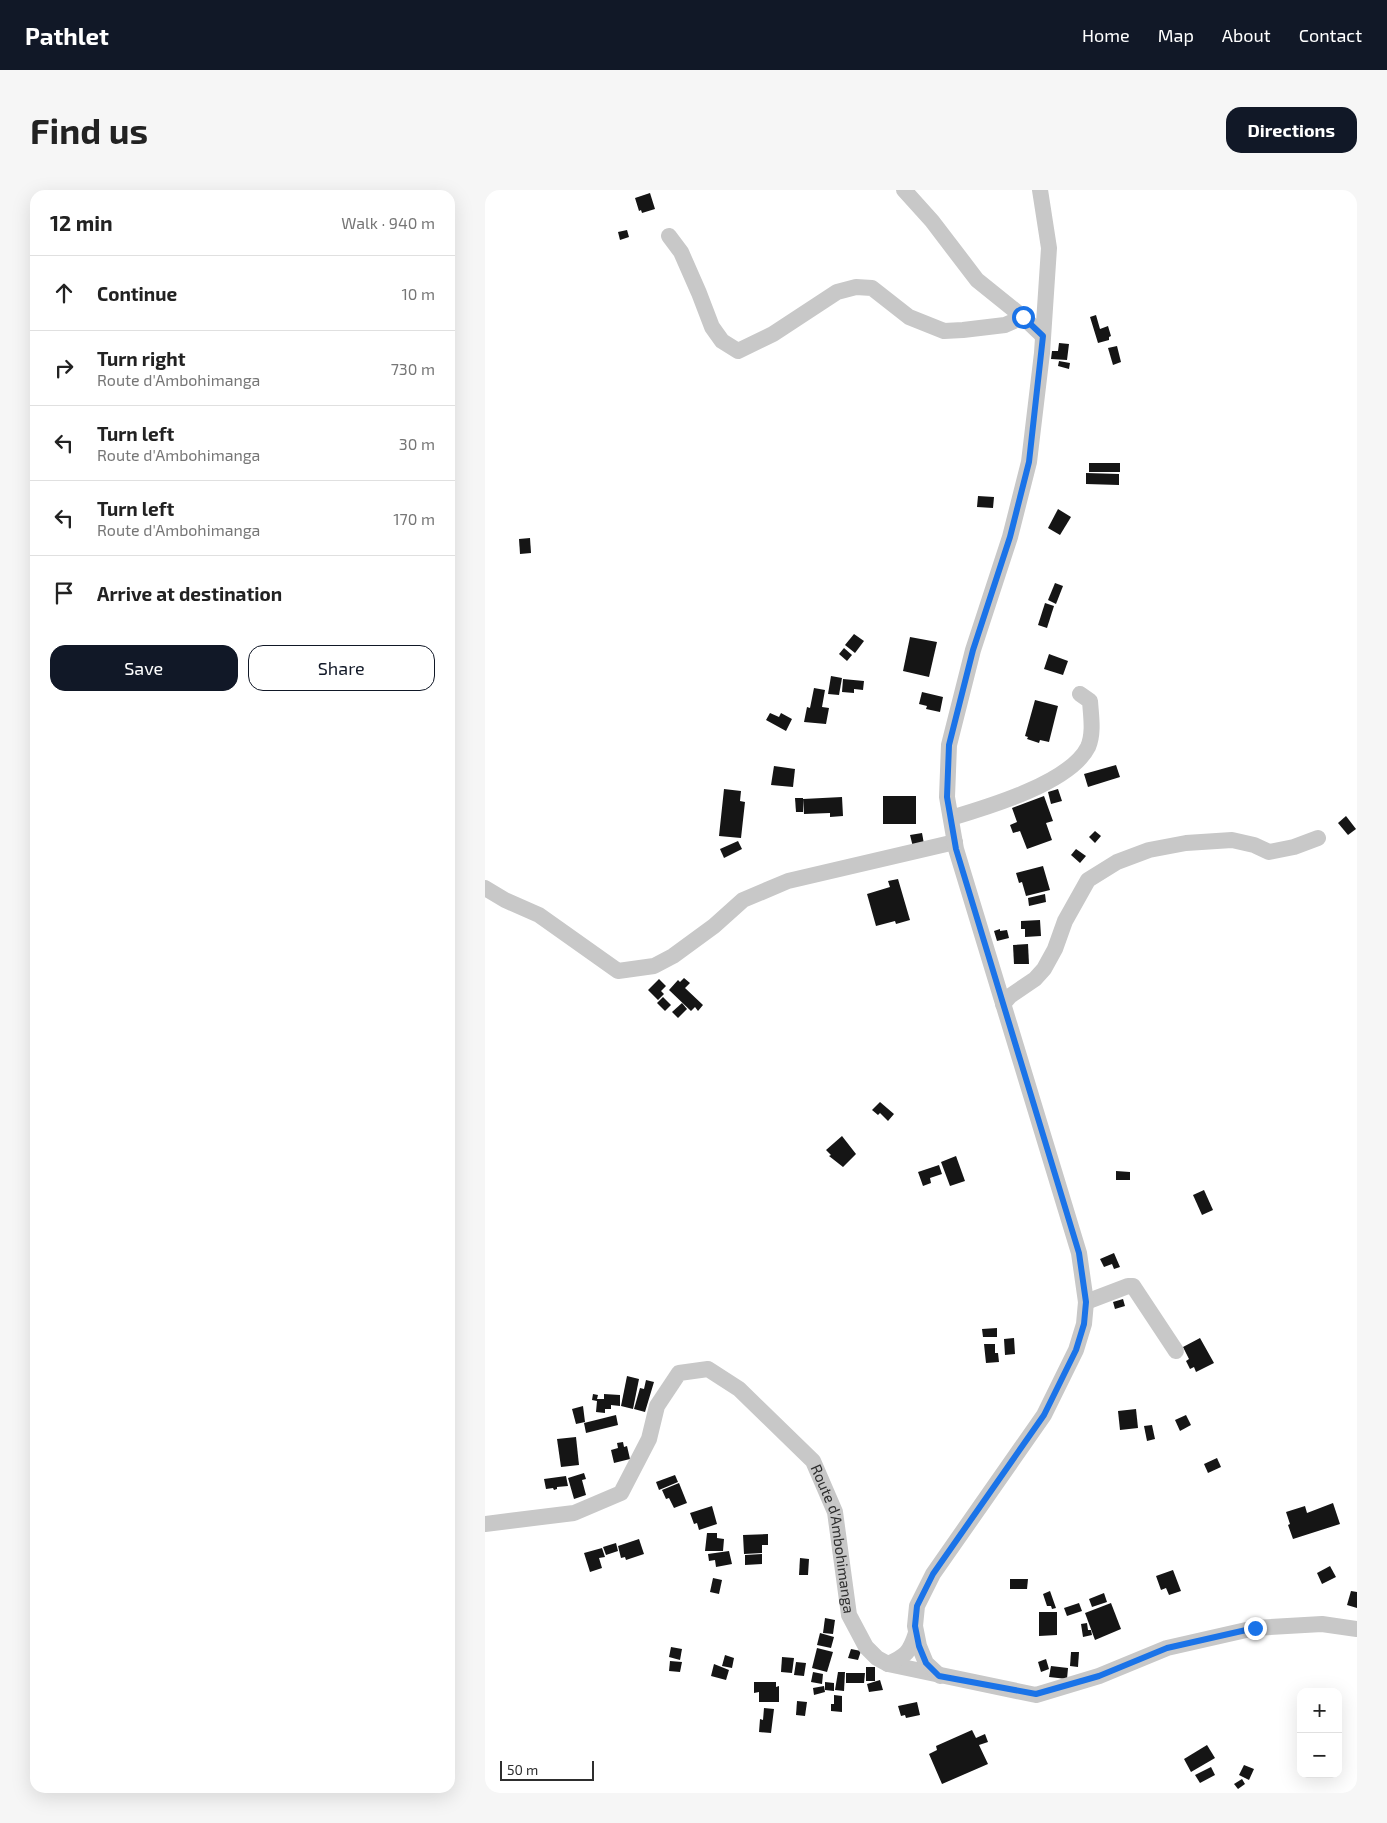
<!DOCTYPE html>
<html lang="en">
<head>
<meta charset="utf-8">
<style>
	:root { --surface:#fff; --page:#f6f6f6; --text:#222; --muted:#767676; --line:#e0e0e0; --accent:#111827 }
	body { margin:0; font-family:"Exo 2",sans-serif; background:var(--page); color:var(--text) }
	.controls { position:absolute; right:15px; bottom:15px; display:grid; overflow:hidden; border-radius:10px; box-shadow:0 5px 20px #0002 }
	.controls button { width:45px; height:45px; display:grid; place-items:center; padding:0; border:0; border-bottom:1px solid var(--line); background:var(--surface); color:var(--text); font:25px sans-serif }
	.scale { position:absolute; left:15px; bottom:12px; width:94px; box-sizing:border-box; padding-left:5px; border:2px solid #2e2e2e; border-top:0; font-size:14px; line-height:18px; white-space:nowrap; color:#2e2e2e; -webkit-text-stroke:4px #fff; paint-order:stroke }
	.stop { position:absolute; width:15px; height:15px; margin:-11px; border:4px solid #1a73e8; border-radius:50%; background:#fff }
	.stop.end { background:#1a73e8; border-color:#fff; box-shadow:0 1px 5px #0008 }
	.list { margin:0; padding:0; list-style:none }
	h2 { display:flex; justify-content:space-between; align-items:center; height:65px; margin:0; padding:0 20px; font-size:21px }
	h2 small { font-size:16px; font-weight:400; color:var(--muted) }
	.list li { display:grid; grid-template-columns:32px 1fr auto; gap:15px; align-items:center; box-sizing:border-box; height:75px; padding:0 20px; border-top:1px solid var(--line) }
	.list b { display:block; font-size:19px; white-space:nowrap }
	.list p { margin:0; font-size:16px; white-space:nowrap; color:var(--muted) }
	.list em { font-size:16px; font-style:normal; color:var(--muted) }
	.actions { display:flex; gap:10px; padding:15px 20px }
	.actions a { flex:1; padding:11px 0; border:1px solid var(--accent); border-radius:15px; text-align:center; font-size:18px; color:var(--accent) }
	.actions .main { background:var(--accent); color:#fff }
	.icon { flex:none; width:28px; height:28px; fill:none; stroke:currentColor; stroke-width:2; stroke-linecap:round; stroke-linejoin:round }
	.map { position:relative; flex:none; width:872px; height:1603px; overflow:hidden; border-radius:15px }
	header { display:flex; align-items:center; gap:30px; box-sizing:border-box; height:70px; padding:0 25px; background:var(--accent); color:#fff }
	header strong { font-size:24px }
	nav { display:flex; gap:28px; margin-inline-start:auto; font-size:18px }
	.intro { display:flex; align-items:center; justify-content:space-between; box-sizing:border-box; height:120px; padding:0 30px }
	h1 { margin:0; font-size:35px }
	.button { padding:12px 22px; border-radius:15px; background:var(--accent); color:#fff; font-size:18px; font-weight:700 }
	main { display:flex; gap:30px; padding:0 30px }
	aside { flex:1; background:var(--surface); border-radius:15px; box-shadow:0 5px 20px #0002 }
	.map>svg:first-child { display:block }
	.building { fill:#151515 }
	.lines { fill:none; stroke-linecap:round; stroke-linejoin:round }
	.minor { stroke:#c8c8c8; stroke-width:16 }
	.route { stroke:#1a73e8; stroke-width:6 }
	.labels { text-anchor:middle; stroke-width:5; stroke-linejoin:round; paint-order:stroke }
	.street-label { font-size:15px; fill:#2e2e2e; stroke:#fff }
</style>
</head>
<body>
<header>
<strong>Pathlet</strong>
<nav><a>Home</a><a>Map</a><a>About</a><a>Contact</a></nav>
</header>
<div class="intro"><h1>Find us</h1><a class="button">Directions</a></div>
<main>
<aside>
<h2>12 min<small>Walk · 940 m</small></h2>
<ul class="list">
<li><svg class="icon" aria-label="ahead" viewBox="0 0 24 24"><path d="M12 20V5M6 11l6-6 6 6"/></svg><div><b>Continue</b></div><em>10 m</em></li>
<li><svg class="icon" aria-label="right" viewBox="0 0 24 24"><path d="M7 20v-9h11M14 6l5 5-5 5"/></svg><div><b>Turn right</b><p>Route d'Ambohimanga</p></div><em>730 m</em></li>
<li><svg class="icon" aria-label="left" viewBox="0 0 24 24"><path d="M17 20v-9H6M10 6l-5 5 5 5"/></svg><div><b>Turn left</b><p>Route d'Ambohimanga</p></div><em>30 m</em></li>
<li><svg class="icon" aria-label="left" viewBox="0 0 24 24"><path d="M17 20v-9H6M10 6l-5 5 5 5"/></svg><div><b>Turn left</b><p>Route d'Ambohimanga</p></div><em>170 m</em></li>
<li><svg class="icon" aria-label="arrive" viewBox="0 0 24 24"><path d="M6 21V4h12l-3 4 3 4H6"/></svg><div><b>Arrive at destination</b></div></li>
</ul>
<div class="actions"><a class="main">Save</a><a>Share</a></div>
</aside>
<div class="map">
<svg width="872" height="1603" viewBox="0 0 872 1603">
	<rect width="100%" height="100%" fill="#fff"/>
	<!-- building -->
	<g class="building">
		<path d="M165,3l5,16 -13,4 -1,-3 -2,1 -4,-13z"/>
		<path d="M142,40l2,7 -9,3 -2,-8z"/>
		<path d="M611,125l4,14 8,-3 3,10 -2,1v3l-11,3 -8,-26z"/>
		<path d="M574,153l10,1 -2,16 -16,-1 1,-8h6z"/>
		<path d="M632,156l4,16 -8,3 -5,-17z"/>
		<path d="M574,171l11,2 -1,6 -11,-3z"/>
		<rect x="604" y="273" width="31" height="9"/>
		<path d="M601,283l33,1v11l-33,-1z"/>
		<path d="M493,306l16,1 -1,11 -16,-1z"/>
		<path d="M573,319l13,8 -11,18 -12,-7z"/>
		<path d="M45,348l1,15 -11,1 -1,-15z"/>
		<path d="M570,393l8,3 -7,18 -8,-4z"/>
		<path d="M560,413l9,3 -7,22 -9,-3z"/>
		<path d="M369,444l10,7 -9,12 -10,-8z"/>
		<path d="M425,447l27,5 -8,35 -26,-6z"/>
		<path d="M359,458l8,7 -5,6 -8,-7z"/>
		<path d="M564,464l19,7 -5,14 -19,-6z"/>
		<path d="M346,486l11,2 -3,17 -11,-1z"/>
		<path d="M358,489l21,2 -1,9 -9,-1v4l-12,-1z"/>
		<path d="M329,498l11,2 -3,17 7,1 -3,16 -22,-2 3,-15 3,1z"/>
		<path d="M437,502l21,5 -3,15 -14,-3 1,-3 -8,-2z"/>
		<path d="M550,510l23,6 -9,36 -9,-2 -1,3 -12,-4 1,-2 -3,-1z"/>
		<path d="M285,523l9,4 2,-4 11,6 -6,12 -20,-11z"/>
		<path d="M631,575l4,12 -32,10 -4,-13z"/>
		<path d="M289,576l21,3 -2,18 -22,-2z"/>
		<path d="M239,599l17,2 -1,10 5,1 -4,36 -22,-2z"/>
		<path d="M573,599l4,12 -11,3 -3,-12z"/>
		<rect x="398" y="606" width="33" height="28"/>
		<path d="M559,606l9,25 -7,2 6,17 -25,9 -7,-18 -7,2 -3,-8 7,-3 -5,-14z"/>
		<path d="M357,607l1,19 -13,1v-4l-26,1 -1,-15z"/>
		<path d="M310,608h8v14h-7z"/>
		<path d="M861,626l10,13 -8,6 -10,-12z"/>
		<path d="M610,641l6,5 -6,7 -6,-6z"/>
		<path d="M437,643l2,11 -11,3 -3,-12z"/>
		<path d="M253,651l4,8 -18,9 -4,-9z"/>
		<path d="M591,659l10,7 -6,7 -9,-8z"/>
		<path d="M558,676l7,24 -24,6 -4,-14 -3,1 -3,-10z"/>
		<path d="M413,689l12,41 -14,4 -1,-3 -19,5 -9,-32 23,-7 -2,-6z"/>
		<path d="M560,704l1,8 -17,4 -1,-8z"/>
		<path d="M555,730l1,16 -16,1v-8h-4v-8z"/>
		<path d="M515,739v2l7,-1 2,8 -12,3 -3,-10z"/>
		<path d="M543,754l1,20h-15l-1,-19z"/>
		<path d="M199,788l6,5 -5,5 18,17 -5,6 -3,-4 -4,4 -22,-21 9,-10 2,2z"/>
		<path d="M174,789l7,7 -5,5 3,3 -6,6 -10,-10z"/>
		<path d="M178,807l8,8 -6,6 -8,-8z"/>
		<path d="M197,813l5,6 -9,9 -6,-6z"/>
		<path d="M395,912l14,12 -6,7 -8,-8 -2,2 -6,-5z"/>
		<path d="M357,946l14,18 -13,13 -14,-11 2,-1 -5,-5z"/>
		<path d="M471,966l9,25 -15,5 -9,-24z"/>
		<path d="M454,975l3,9 -12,4 1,5 -8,3 -5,-14z"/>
		<path d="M631,981l14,1v8h-14z"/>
		<path d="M719,1000l9,20 -11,5 -9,-20z"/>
		<path d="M629,1063l6,14 -6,2 -2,-5 -8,3 -4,-8z"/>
		<path d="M638,1109l2,7 -10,3 -2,-7z"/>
		<path d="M512,1138v9h-14l-1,-8z"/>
		<path d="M529,1148l1,16 -10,1 -1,-16z"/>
		<path d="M715,1148l14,25 -18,9 -2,-5 -4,2 -4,-8 3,-2 -6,-12z"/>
		<path d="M499,1154h11v9h3l1,9 -13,1z"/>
		<path d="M142,1186l12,3 -6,30 -12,-3z"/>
		<path d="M161,1190l8,2 -9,30 -11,-3 6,-21 4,1z"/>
		<path d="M108,1204l5,1 -1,4h7v-5l16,1v11l-9,-1v4h-6v4l-9,-1 1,-11 -5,-1z"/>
		<path d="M98,1216l2,16 -9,2 -4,-15z"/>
		<path d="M651,1219l2,19 -18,2 -2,-19z"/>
		<path d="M131,1225l2,10 -32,8 -2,-10z"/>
		<path d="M701,1225l5,10 -11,6 -5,-11z"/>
		<path d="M667,1235l3,14 -8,2 -3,-15z"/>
		<path d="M91,1247l3,28 -18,2 -4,-28z"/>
		<path d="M138,1252l1,5 3,-1 3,13 -16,4 -3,-13 7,-2 -1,-5z"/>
		<path d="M732,1268l4,9 -13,6 -4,-9z"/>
		<path d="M99,1283l2,6 -4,1 4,15 -12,4 -6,-21z"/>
		<path d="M190,1285l3,7 -19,8 -3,-8z"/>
		<path d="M81,1286l2,10 -11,1v2l-3,1 -1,-2 -7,1 -2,-10z"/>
		<path d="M194,1293l8,20 -13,5 -5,-10 -3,1 -4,-9z"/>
		<path d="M848,1313l7,21 -47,15 -5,-14 2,-1 -4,-12 19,-6 2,7z"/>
		<path d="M227,1316l5,18 -18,6 -2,-7 -3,1 -4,-11z"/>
		<path d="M222,1343h10v5l7,1 -1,12h-18z"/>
		<path d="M283,1344v11h-6v8l-18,1 -1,-19z"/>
		<path d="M154,1349l5,15 -18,6 -1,-3 -4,1 -3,-12z"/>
		<path d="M131,1353l2,8 -12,4 -3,-8z"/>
		<path d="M117,1358l3,9 -6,1 3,10 -12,4 -6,-19z"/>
		<path d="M244,1361l3,13 -16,3 -1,-7 -6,1 -1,-7z"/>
		<path d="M277,1364v10l-17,1v-10z"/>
		<path d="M315,1368l9,1 -1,16h-9z"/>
		<path d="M845,1376l6,11 -14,7 -5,-11z"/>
		<path d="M688,1380l8,21 -12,4 -3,-7 -5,2 -5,-14z"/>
		<path d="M228,1388l9,2 -3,14 -9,-2z"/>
		<path d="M525,1389h18l-1,10h-17z"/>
		<path d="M565,1401l6,17 -4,1 -1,-3h-4l-4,-12z"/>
		<path d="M866,1401l6,1v16l-10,-3z"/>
		<path d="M619,1403l3,9 -15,5 -3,-8z"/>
		<path d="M594,1413l3,8 -15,5 -3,-8z"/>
		<path d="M626,1413l10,26 -26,11 -10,-27z"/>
		<path d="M554,1422h18v23l-18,1z"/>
		<path d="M340,1428l10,2 -2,14 -10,-1z"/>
		<path d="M602,1433l1,7h3l1,5 -9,2 -2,-13z"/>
		<path d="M335,1443l14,4 -3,11 -14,-3z"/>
		<path d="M186,1457l11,2 -2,11 -11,-3z"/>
		<path d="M332,1458l16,4 -6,20 -15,-4z"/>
		<path d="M366,1459l10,2 -3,9 -10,-2z"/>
		<path d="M586,1462h8l-1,15 -8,-1z"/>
		<path d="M240,1465l9,3 -2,10 -10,-2z"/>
		<path d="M297,1467l12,1 -2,15 -11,-1z"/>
		<path d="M561,1469l3,10 -8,3 -3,-10z"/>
		<path d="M185,1471l12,1 -2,10 -11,-1z"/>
		<path d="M311,1472l10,1 -2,13 -10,-1z"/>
		<path d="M229,1474l15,6 -3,10 -15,-4z"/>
		<path d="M566,1476l17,2 -1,11 -18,-2z"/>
		<rect x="381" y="1477" width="9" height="14"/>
		<path d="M328,1482l10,2 -1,10 -11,-2z"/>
		<path d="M353,1482h7l-1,19 -9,-1z"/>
		<path d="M361,1483h19l-1,10h-18z"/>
		<path d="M395,1490l3,10 -14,2 -2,-8z"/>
		<path d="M269,1492h22v5l3,-1v16h-20v-10l-5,1z"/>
		<path d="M340,1492l9,1v8l-9,-1z"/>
		<path d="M339,1496l1,6 -11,3 -1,-7z"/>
		<path d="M349,1505l8,1v16l-11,-1v-7h3z"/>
		<path d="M312,1511l10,1 -2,14 -9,-1z"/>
		<path d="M432,1512l3,13 -14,3 -1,-3 -4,1 -3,-10z"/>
		<path d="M279,1518l10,1 -3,24 -12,-1 1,-13 3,1z"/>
		<path d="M487,1540l4,8 9,-4 3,8 -9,3 9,19 -46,20 -13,-30 8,-4 -1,-4z"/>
		<path d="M722,1555l8,13 -24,14 -7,-13z"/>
		<path d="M759,1575l10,4 -5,11 -10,-5z"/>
		<path d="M726,1577l4,8 -15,8 -5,-8z"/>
		<path d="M757,1589l3,5 -7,5 -4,-5z"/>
	</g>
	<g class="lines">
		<!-- minor -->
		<g class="minor">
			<path d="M419,0l28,31 45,59 46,37 20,19"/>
			<path d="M184,46l12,16 18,41 13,34 10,14 16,10 35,-17 64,-42 19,-5 16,1 37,29 35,14 19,-1 42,-5 18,-8"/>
			<path d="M466,628c37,-11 119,-35 137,-71 6,-14 3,-31 2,-46l-10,-7"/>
			<path d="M0,698l20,12 34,15 79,56 36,-5 19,-10 41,-30 29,-26 45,-19 167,-39"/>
			<path d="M518,814l7,-8 25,-17 9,-10 11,-20 10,-28 23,-41 29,-18 32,-12 37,-7 46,-3 22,5 15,7 25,-5 24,-9"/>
			<path d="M601,1112l42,-16h5l43,65"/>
			<path id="s1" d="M0,1334l89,-11 47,-20 28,-54 8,-33 22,-33 29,-4 31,20 74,72 22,51 14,103 17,32 11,11 11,6 148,31 63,-19 68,-28 88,-20 67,-4 35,5"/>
			<path d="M403,1474c18,-8 22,-12 28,-31"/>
			<path d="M455,1486l-14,-13 -7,-17 -4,-20 2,-20 16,-32 111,-159 32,-65 8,-26 2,-22 -7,-49 -123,-404 -9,-52 2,-52 24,-95 37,-113 19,-75 13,-109 7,-105 -9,-58"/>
		</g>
	</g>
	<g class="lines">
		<!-- route -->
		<path class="route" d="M538,127l20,19 -14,126 -19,75 -37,113 -24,95 -2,52 9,52 123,404 7,49 -2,22 -8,26 -32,65 -111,159 -16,32 -2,20 4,20 7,17 13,13 97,18 63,-18 68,-28 88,-20"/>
	</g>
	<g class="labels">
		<!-- street labels -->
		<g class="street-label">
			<text dy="5" stroke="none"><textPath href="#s1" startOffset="526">Route d'Ambohimanga</textPath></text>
		</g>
	</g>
</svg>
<div class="controls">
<button>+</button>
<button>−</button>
</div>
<div class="scale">50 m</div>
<div class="stop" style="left:538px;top:127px"></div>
<div class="stop end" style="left:770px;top:1438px"></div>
</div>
</main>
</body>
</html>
